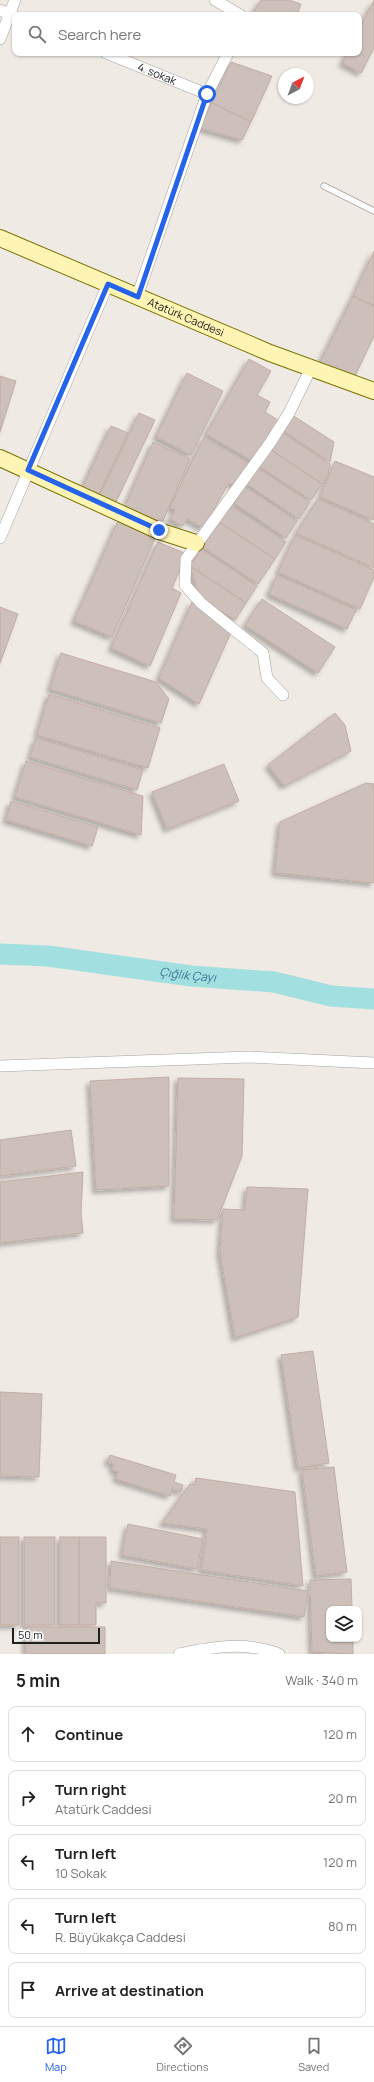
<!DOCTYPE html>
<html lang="en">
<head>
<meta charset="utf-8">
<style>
	:root { --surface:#fff; --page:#f2f2f2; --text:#222; --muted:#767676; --line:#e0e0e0; --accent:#2563eb }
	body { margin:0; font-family:Manrope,sans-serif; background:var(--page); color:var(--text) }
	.controls { position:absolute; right:12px; bottom:12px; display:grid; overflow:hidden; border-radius:8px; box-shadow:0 1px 3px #0004 }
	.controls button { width:36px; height:36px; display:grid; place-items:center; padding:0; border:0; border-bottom:1px solid var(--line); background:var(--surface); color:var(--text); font:20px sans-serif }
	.compass { position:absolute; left:278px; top:68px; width:36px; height:36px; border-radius:50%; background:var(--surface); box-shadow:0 1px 3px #0004; rotate:41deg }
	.scale { position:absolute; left:12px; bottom:10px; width:88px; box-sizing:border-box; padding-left:4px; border:2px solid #1f1f1f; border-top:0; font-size:11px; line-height:14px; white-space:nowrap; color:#1f1f1f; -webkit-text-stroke:3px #fff; paint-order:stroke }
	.stop { position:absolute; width:12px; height:12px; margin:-9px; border:3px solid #2563eb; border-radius:50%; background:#fff }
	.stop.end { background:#2563eb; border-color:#fff; box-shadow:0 1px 4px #0008 }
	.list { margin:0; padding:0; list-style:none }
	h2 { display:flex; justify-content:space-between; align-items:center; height:52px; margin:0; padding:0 16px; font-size:17px }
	h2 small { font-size:13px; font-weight:400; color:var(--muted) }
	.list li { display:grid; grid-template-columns:26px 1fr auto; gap:12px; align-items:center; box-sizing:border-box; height:56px; margin:0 8px 8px; padding:0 8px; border:1px solid var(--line); border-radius:8px }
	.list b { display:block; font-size:15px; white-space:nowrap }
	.list p { margin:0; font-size:13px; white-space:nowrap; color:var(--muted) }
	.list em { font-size:13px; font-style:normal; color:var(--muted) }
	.icon { flex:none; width:22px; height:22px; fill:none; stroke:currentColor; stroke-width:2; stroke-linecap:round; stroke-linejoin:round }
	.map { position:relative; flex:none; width:374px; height:1654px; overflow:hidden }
	.search { position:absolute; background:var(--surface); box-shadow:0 1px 3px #0004; left:12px; right:12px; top:12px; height:44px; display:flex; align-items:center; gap:10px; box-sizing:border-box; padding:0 14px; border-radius:8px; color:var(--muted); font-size:15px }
	.sheet { height:372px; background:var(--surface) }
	nav { display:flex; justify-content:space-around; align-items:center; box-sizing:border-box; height:56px; border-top:1px solid var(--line); background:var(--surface); font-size:11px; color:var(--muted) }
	nav a { display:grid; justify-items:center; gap:2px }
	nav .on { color:var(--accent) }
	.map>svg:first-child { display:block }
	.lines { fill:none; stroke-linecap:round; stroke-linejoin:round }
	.river { stroke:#a1dfe1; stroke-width:21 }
	.building { fill:#cdbfba; stroke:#c3ada5; filter:url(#shadow) }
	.lane-casing { stroke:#a3a3a3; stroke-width:7 }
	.street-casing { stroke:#a3a3a3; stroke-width:12 }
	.secondary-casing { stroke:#7b7100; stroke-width:18 }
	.lane { stroke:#fff; stroke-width:5.5 }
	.street { stroke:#fff; stroke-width:11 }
	.secondary { stroke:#fef4b4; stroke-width:16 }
	.route { stroke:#2563eb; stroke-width:5 }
	.labels { text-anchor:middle; stroke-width:4; stroke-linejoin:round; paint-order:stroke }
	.street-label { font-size:11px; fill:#1f1f1f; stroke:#fff }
	.water-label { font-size:12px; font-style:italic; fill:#397995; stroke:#fff }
</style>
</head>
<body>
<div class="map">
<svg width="374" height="1654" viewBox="0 0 374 1654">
	<defs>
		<filter id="shadow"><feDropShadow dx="-3.5" dy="3.5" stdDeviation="2" flood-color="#0004"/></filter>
	</defs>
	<rect width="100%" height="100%" fill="#f0eae4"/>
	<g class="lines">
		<!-- river -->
		<path class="river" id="s1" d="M0,954l48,2 143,20 83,6 57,14 43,3"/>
	</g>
	<!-- building -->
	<g class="building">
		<path d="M261,0h28l12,4 -4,11 -44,-2z"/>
		<path d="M374,0v48l-13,25 -19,-10 5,-10h12v-24z"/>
		<path d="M231,62l41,14 -21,46 -39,-19z"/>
		<path d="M212,103l39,19 -9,18 -42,-12z"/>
		<path d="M374,251v55l-21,-10z"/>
		<path d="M353,296l21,10v30l-20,42 -34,-16z"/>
		<path d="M249,359l22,12 -14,24 13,7 -5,10 13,8 -24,42 -48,-28z"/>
		<path d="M187,373l36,18 -32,64 -35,-18z"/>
		<path d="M0,376l16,5 -16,51z"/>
		<path d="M139,413l16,7 -41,86 -16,-7z"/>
		<path d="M292,415l42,27 -4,20 -48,-32z"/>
		<path d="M111,426l17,7 -31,65 -16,-8z"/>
		<path d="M281,432l49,32 -2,11 -6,9 -52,-35z"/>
		<path d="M204,437l44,26 -13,23 -6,-3 -26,45 -16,-9 -5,7 -12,-7 5,-9 -5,-3z"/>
		<path d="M153,442l37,17 -28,64 -37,-17z"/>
		<path d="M270,449l52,35 -11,16 -52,-34z"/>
		<path d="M335,461l39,16v43l-54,-23z"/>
		<path d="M257,468l53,34 -11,17 -52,-35z"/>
		<path d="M245,487l52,34 -11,17 -52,-35z"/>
		<path d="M318,499l56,25v44l-78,-35z"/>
		<path d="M230,505l56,37 -11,17 -56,-37z"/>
		<path d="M118,521l37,17 -43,99 -38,-16z"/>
		<path d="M219,522l56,37 -17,25 -55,-37z"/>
		<path d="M295,535l79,35v7l-14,32 -82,-37z"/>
		<path d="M158,542l29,12 -15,34 9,5 -31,73 -39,-18z"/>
		<path d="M201,549l56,37 -11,17 -56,-37z"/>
		<path d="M190,566l56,37 -11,17 -35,-22z"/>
		<path d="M277,575l79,35 -9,19 -78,-35z"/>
		<path d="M262,599l73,48 -17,26 -73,-48z"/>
		<path d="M192,602l40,28 -33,74 -40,-26z"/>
		<path d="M0,607l18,7 -18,49z"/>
		<path d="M61,653l95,29 13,17 -8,24 -111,-34z"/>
		<path d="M49,694l111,34 -12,40 -111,-33z"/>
		<path d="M335,713l10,12 6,26 -67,35 -16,-21z"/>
		<path d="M36,738l107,32 -6,20 -107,-33z"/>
		<path d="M26,761l117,35 -2,39 -126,-38z"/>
		<path d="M224,764l15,37 -72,28 -15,-37z"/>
		<path d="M366,783l8,1v99l-99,-10 5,-51z"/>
		<path d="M11,801l87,26 -6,19 -86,-26z"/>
		<path d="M169,1077v109l-73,4 -6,-109z"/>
		<path d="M178,1078l66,1 -2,77 -25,64 -43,-1z"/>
		<path d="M71,1130l5,36 -76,10v-36z"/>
		<path d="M83,1172l-2,41 2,20 -83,10v-61z"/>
		<path d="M247,1187l61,2 -10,128 -63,21 -15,-86 3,-43 22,1z"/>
		<path d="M313,1351l16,112 -31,5 -17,-113z"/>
		<path d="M0,1392l42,2 -3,83 -39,-1z"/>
		<path d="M110,1455l66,20 -2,7 9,3 -2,7 -9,-3 -2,7 -54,-17 2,-7 -6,-2 2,-6 -7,-2z"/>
		<path d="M334,1467l13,105 -31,4 -14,-106z"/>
		<path d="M196,1478l99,14 8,94 -102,-16 6,-41 -45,-6 28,-39 5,1z"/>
		<path d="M128,1524l75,15 -6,30 -75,-14z"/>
		<rect x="0" y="1537" width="19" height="88"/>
		<rect x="24" y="1537" width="31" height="88"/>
		<rect x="60" y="1537" width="19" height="88"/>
		<path d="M79,1537h27v66h-10v22h-17z"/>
		<path d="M111,1561l197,30 -4,26 -194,-29z"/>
		<path d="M351,1579l1,30h-23v30h24v15l-41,-2 -2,-72z"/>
		<rect x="26" y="1627" width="79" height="27"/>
	</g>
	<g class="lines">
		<!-- lane casing -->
		<g class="lane-casing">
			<path id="lane" d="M324,186l50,25"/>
		</g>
		<!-- street casing -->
		<g class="street-casing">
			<g id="street">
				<path d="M215,0l25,15"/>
				<path d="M0,10l15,6"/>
				<path d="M0,39l15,-39"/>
				<path id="s2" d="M106,53l101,41"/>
				<path d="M137,297l70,-203 21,-41"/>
				<path d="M0,538l108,-254"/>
				<path d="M283,695l-16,-17 -4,-25 -62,-50 -16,-18 1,-26 84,-116 19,-30 22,-45"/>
				<path d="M0,1066l249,-9 125,6"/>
				<path d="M179,1654c33,-7 67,-13 100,0"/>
			</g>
		</g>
		<!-- secondary casing -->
		<g class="secondary-casing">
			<g id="secondary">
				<path id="s3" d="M0,238l270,115 104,38"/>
				<path d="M0,458l159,73 37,12"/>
			</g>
		</g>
		<!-- lane -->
		<use href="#lane" class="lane"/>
		<!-- street -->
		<use href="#street" class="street"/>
		<!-- secondary -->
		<use href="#secondary" class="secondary"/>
	</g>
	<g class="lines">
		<!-- route -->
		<path class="route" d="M159,530l-131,-60 80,-186 30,13 69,-203"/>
	</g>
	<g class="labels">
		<!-- street labels -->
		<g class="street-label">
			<text dy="4" stroke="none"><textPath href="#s2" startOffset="55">4. sokak</textPath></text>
			<text dy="4" stroke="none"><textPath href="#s3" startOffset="202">Atatürk Caddesi</textPath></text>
		</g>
		<!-- water labels -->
		<g class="water-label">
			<text dy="4" stroke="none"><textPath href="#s1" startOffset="189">Çığlık Çayı</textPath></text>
		</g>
	</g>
</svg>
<div class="controls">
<button><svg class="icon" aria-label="layers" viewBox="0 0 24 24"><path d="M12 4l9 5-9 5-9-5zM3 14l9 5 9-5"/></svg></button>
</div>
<svg class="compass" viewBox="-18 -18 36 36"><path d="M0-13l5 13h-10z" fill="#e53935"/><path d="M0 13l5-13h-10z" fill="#767676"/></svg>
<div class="scale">50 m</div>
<div class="stop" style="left:207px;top:94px"></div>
<div class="stop end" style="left:159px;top:530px"></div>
<div class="search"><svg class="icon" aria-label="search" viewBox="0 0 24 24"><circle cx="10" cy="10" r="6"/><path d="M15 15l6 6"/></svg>Search here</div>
</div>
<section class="sheet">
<h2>5 min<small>Walk · 340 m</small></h2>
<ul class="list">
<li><svg class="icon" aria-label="ahead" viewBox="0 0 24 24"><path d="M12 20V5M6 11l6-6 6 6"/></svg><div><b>Continue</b></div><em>120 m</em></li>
<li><svg class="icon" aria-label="right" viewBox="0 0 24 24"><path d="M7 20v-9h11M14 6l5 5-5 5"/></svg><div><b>Turn right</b><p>Atatürk Caddesi</p></div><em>20 m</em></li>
<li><svg class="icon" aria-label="left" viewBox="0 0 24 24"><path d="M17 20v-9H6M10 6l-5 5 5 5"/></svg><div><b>Turn left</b><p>10 Sokak</p></div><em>120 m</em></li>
<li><svg class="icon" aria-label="left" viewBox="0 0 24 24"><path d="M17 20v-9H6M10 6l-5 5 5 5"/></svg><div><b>Turn left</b><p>R. Büyükakça Caddesi</p></div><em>80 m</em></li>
<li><svg class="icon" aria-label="arrive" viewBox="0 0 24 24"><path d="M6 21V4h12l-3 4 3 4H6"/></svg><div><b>Arrive at destination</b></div></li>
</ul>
</section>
<nav>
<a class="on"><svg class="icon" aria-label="map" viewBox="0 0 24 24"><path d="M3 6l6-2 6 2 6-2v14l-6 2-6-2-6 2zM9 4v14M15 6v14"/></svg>Map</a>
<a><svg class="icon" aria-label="directions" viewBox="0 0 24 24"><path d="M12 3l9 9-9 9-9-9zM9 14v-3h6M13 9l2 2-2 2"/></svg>Directions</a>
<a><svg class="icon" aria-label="saved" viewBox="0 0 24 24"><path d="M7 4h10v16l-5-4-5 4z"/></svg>Saved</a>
</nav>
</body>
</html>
